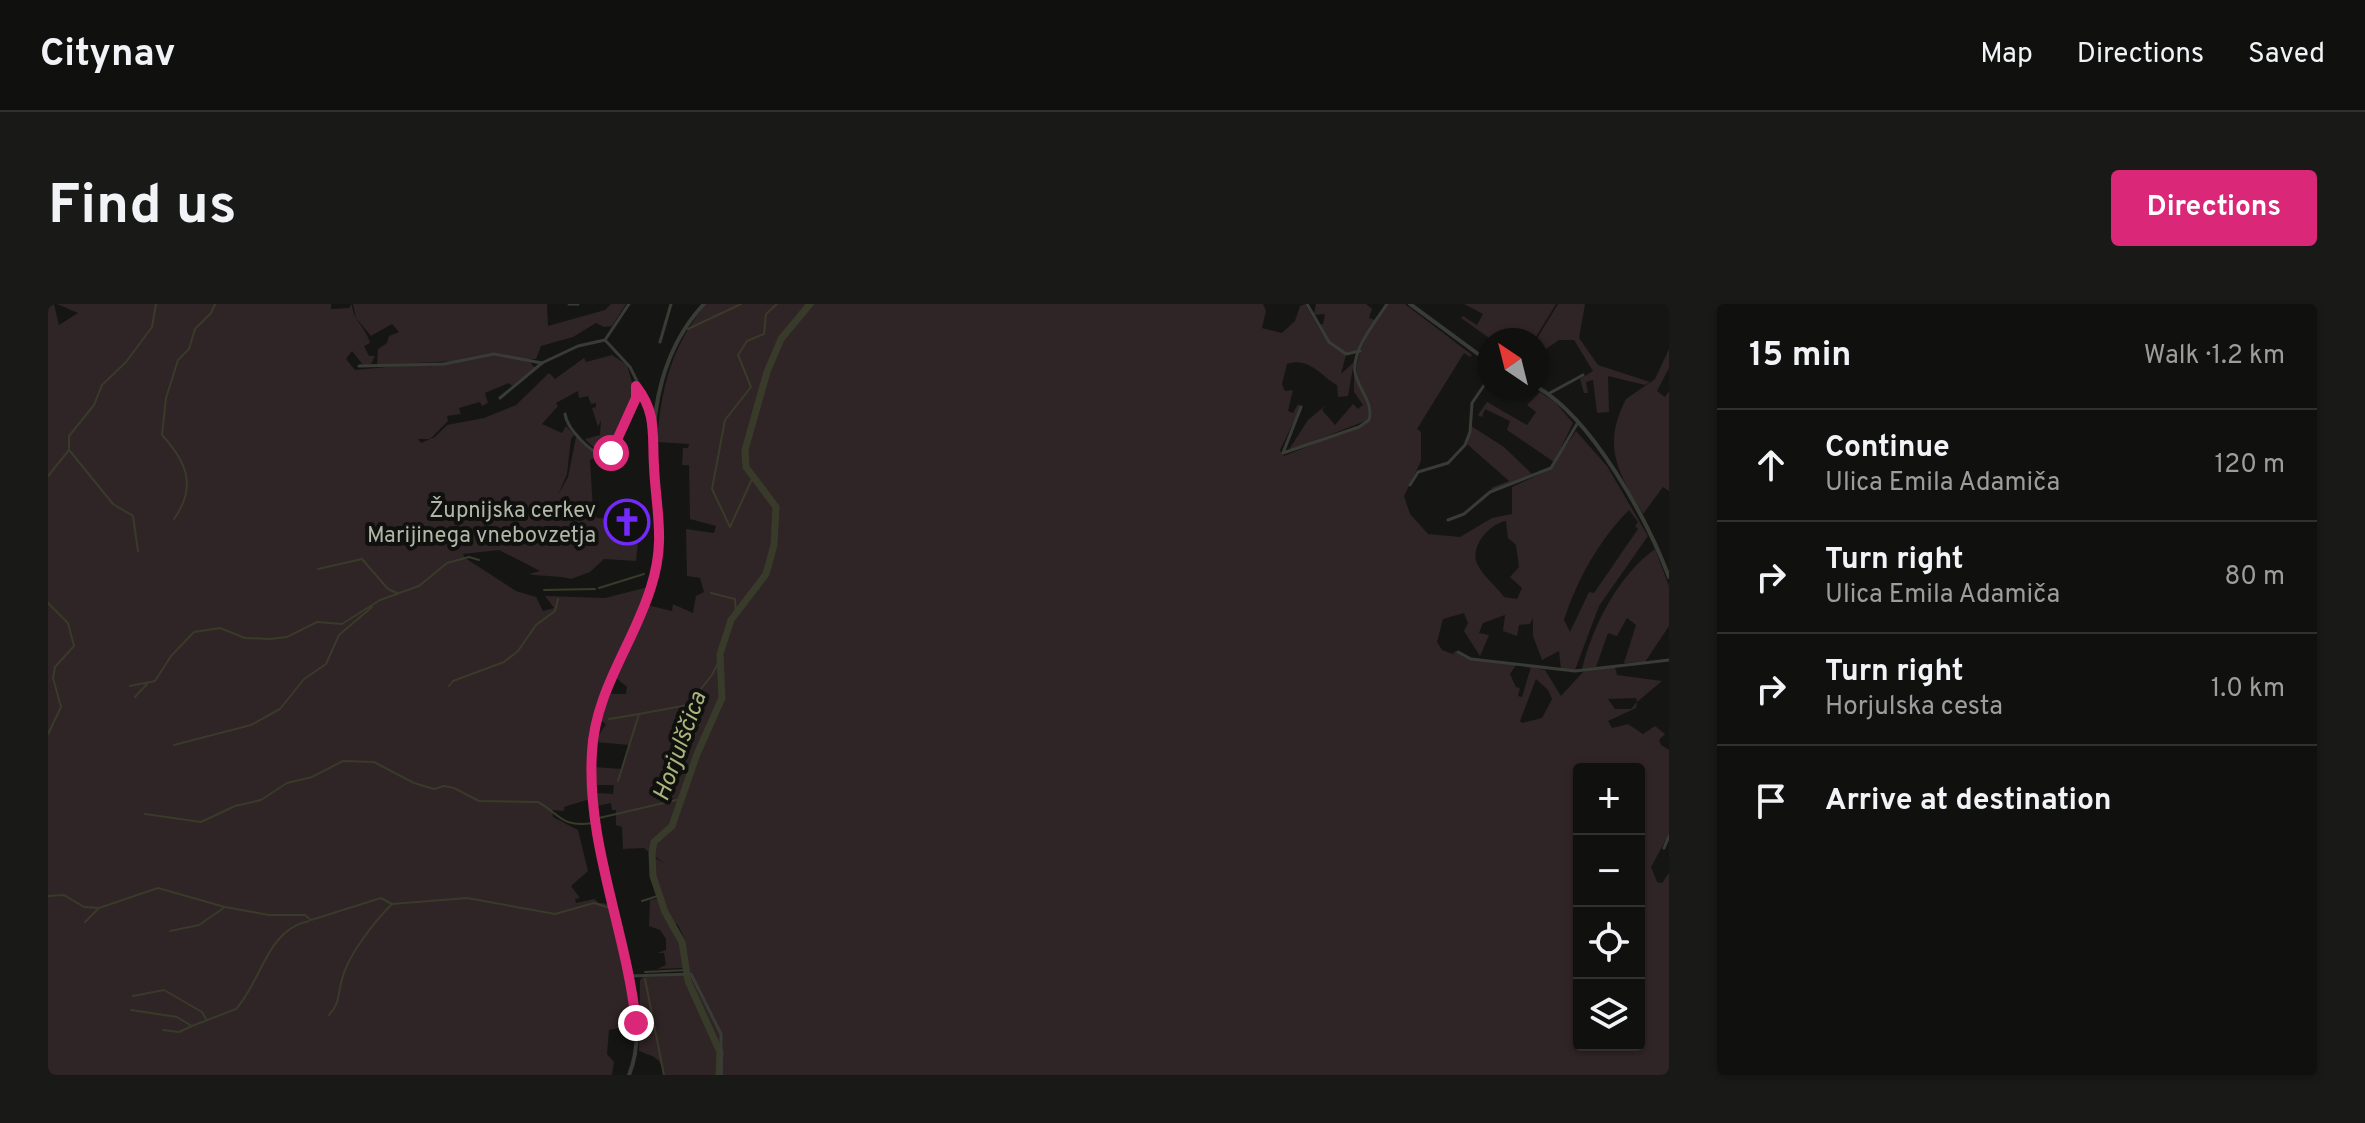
<!DOCTYPE html>
<html lang="en">
<head>
<meta charset="utf-8">
<style>
	:root { --surface:#10100f; --page:#191918; --text:#f1f3f6; --muted:#9c9d9e; --line:#30302f; --accent:#db2777 }
	body { margin:0; font-family:Overpass,sans-serif; background:var(--page); color:var(--text) }
	.controls { position:absolute; right:24px; bottom:24px; display:grid; overflow:hidden; border-radius:8px; box-shadow:0 2px 6px #0004 }
	.controls button { width:72px; height:72px; display:grid; place-items:center; padding:0; border:0; border-bottom:2px solid var(--line); background:var(--surface); color:var(--text); font:40px sans-serif }
	.compass { position:absolute; left:1429px; top:24px; width:72px; height:72px; border-radius:50%; background:var(--surface); box-shadow:0 2px 6px #0004; rotate:325deg }
	.stop { position:absolute; width:24px; height:24px; margin:-18px; border:6px solid #db2777; border-radius:50%; background:#fff }
	.stop.end { background:#db2777; border-color:#fff; box-shadow:0 2px 8px #0008 }
	.list { margin:0; padding:0; list-style:none }
	h2 { display:flex; justify-content:space-between; align-items:center; height:104px; margin:0; padding:0 32px; font-size:34px }
	h2 small { font-size:26px; font-weight:400; color:var(--muted) }
	.list li { display:grid; grid-template-columns:52px 1fr auto; gap:24px; align-items:center; box-sizing:border-box; height:112px; padding:0 32px; border-top:2px solid var(--line) }
	.list b { display:block; font-size:30px; white-space:nowrap }
	.list p { margin:0; font-size:26px; white-space:nowrap; color:var(--muted) }
	.list em { font-size:26px; font-style:normal; color:var(--muted) }
	.icon { flex:none; width:44px; height:44px; fill:none; stroke:currentColor; stroke-width:2; stroke-linecap:round; stroke-linejoin:round }
	.map { position:relative; flex:none; width:1621px; height:771px; overflow:hidden; border-radius:8px }
	header { display:flex; align-items:center; gap:48px; box-sizing:border-box; height:112px; padding:0 40px; background:var(--surface); border-bottom:2px solid var(--line) }
	header strong { font-size:38px }
	nav { display:flex; gap:44px; margin-inline-start:auto; font-size:28px }
	.intro { display:flex; align-items:center; justify-content:space-between; box-sizing:border-box; height:192px; padding:0 48px }
	h1 { margin:0; font-size:56px }
	.button { padding:20px 36px; border-radius:8px; background:var(--accent); color:#fff; font-size:28px; font-weight:700 }
	main { display:flex; gap:48px; padding:0 48px }
	aside { flex:1; background:var(--surface); border-radius:8px; box-shadow:0 2px 6px #0004 }
	.map>svg:first-child { display:block }
	.green { fill:#2f2426; fill-rule:evenodd }
	.lines { fill:none; stroke-linecap:round; stroke-linejoin:round }
	.stream { stroke:#393b2a; stroke-width:2 }
	.river { stroke:#393b2a; stroke-width:7 }
	.minor { stroke:#383c35; stroke-width:3 }
	.tertiary { stroke:#383c35; stroke-width:4 }
	.route { stroke:#db2777; stroke-width:10 }
	.labels { text-anchor:middle; stroke-width:8; stroke-linejoin:round; paint-order:stroke }
	.poi-label { font-size:22px; fill:#b1b7a6; stroke:#10110f; text-anchor:end }
	.water-label { font-size:24px; font-style:italic; fill:#abb47b; stroke:#10110f }
</style>
</head>
<body>
<header>
<strong>Citynav</strong>
<nav><a>Map</a><a>Directions</a><a>Saved</a></nav>
</header>
<div class="intro"><h1>Find us</h1><a class="button">Directions</a></div>
<main>
<div class="map">
<svg width="1621" height="771" viewBox="0 0 1621 771">
	<rect width="100%" height="100%" fill="#151614"/>
	<!-- green -->
	<g class="green">
		<path d="M0,0h6l5,21 19,-12 -21,-9h274v5l18,-1 3,-4c1,17 14,23 18,39l-6,3 5,10h6l-4,8 -8,1 -11,-14 -6,8 9,11 74,-7 2,4 1,-3 63,-9 35,7 5,6 -23,18 -3,-3 -24,10 3,10 -6,3 -2,-4 -21,6 2,6 -14,2 1,5 -18,18h-12l3,4 14,-6 12,-12 37,-7 32,-13 33,-32 6,6 29,-21 2,4 26,-7 15,10 9,31 -25,57 -10,2 -16,-16 15,-4 1,-15 -3,7 -6,-19 4,-1v-4l-5,1 -3,-8 -9,2 -1,-7 -22,12 2,3 -16,18 20,9 4,-7 8,9 -3,4 -4,35 -9,21 10,-18 8,-40 23,19 -9,4 3,50 4,8 19,1 7,-17 14,1 4,8 -5,50 -32,-2 -14,13 -19,7c-14,-4 -27,-2 -42,-5l11,-3 -41,-21 -36,4 2,4 51,33 20,6 7,14 11,-3 -9,-12 60,2 43,-11c-5,20 -17,37 -25,56 -25,57 -36,91 -30,155l-29,9v4l-12,-1 1,7 25,13 10,41 -17,15 9,12 -5,1 1,4 18,-4 5,4 12,1 16,68 6,53 -24,5 -2,24 7,8 -2,13h-564z"/>
		<path d="M305,0h194l1,22 57,-16 6,-6h15l-14,22 -8,1 -8,-4 -23,14 -32,9 -5,13h-17l-27,-6 -37,8 -78,4 1,-16 9,-6 2,-7 10,-4 -7,-8 -21,12 -15,-18z"/>
		<path d="M658,0h557l3,7 -4,17 20,5 13,-12 5,-15 5,-2 21,36 -8,-15 5,-1 2,-10 -11,1 2,-11h50l6,5 -3,9 6,2 -17,30 -12,5 -5,19 13,-12 -6,34 -10,1 -1,-12c-15,-8 -28,-29 -50,-21l-5,20 3,7 8,-1 -5,21 5,2 5,-9 3,3 -21,43 4,6 86,-35c5,-17 -7,-26 -12,-42 -7,-25 17,-55 30,-75h17l67,51 -2,2 -6,-4 -47,76 4,3v29l-17,35 6,18 18,20 32,3 32,-19 20,-4v-27l37,-17 27,-39 31,35 41,70 -49,70 -24,64 -14,-1 -2,-18 -17,9 -9,-24v-18l-3,6 -11,1 -2,11 -14,-5 2,-16 -22,8 -4,10 10,2 -9,21 -16,-25 4,-8 -4,-10 -21,6 -6,23 5,8 11,4 2,-3 14,8 47,6 -6,9 6,13 4,1 -2,8 4,1 9,-30 14,3 16,26 23,-25 31,-4 2,8 45,6 -25,21 -1,-4 -28,1 7,10h16l6,-7 -1,6 -28,13 4,7 16,-4 15,10 12,-8 10,8 -6,6 2,5 8,5v84l-18,33 6,15 5,1 7,-10v202h-1006c-1,-18 -9,-18 -24,-24l1,-71 3,-3 45,-2 -3,-35 -7,-15 -9,-7 -15,-42 -1,-19 11,6 -11,-8 6,-16 15,-12v-10c-7,15 -21,19 -24,36l-6,-5 -21,1 -1,-22 -6,-2v-15h-4l-1,-7 -14,3v-13l16,1 1,-9h-18l-2,-18 28,2 8,-24 -35,-3 11,-18 -6,-4 8,-26h18l1,-7 -11,-9 1,-8 30,-65 25,6 1,-7 20,9 3,-17 8,-4 -4,-14 -13,-2 -1,-47 28,4 2,-7 -26,-7 -1,-54h-7l1,-17h5l1,-4 -32,-2c4,-54 14,-95 49,-138zM1581,206l9,12 -3,4 3,3 -44,64 -5,-1 -19,40 -6,-12c13,-40 35,-80 65,-110zM1458,217l2,17 8,7 3,22 -9,10 12,11 -5,11 -13,-2c-8,-11 -19,-19 -25,-30 -12,-17 9,-43 27,-46zM1488,375l12,11 4,9 -10,19 -20,5 -2,-2zM1531,465h60v276h-60z"/>
		<path d="M1416,0h92l-22,36h-42l-31,-22 2,-2 14,9 6,-11z"/>
		<path d="M1510,0h27l-6,34 19,27 52,17 -5,3 -37,-9 1,36 -12,1 -4,-33 -7,2 2,11h-4l-4,-14 13,-8 -19,-31h-15l-22,15 -1,-15z"/>
		<path d="M1621,45v19l-12,23 8,6 4,-6v100l-6,-4 -20,27c-24,-40 -42,-67 -17,-115l29,-20z"/>
		<path d="M1306,68l15,38 -1,10 -80,31 20,-31 18,-15 -4,5 13,15 18,-21 5,5 5,-4 -9,-13z"/>
		<path d="M1492,88l15,10 18,21 -19,39 -47,-32 3,-9 -25,-12 -3,8 -4,-2 9,-13 40,23 9,-13 -9,-7z"/>
		<path d="M1423,122l33,21 30,29 -40,15 -3,-3 18,-7 -42,-37z"/>
		<path d="M1607,245l14,37v40l-24,36 -21,1 12,-38 -9,-7 -10,18 -9,-3 -12,34 -14,2c11,-44 36,-93 73,-120z"/>
		<path d="M613,594l7,22 10,14 5,34 -26,1 9,-4 -2,-12h-7l9,-3v-11l-6,-9 -11,-4 1,-26z"/>
	</g>
	<g class="lines">
		<!-- stream -->
		<g class="stream">
			<path d="M640,25l53,-25"/>
			<path d="M22,147l43,53 20,12 5,35"/>
			<path d="M0,172l21,-26v-14l25,-31 8,-20 24,-23 26,-35 4,-23"/>
			<path d="M704,175l-22,48 -18,-38 13,-69 26,-33 -13,-32 9,-14 17,-7 2,-20 11,-10"/>
			<path d="M126,215c23,-32 13,-57 -12,-84l4,-37 12,-38 11,-11 6,-20 16,-16 4,-9"/>
			<path d="M270,265l44,-10 26,30 9,4"/>
			<path d="M551,284l45,-14"/>
			<path d="M496,286l51,-1"/>
			<path d="M663,289l24,6 1,15"/>
			<path d="M0,299l20,20 6,23 -19,21 -2,11 8,29 -13,27"/>
			<path d="M82,382l25,-5 16,-25 23,-24 26,-4 25,10 25,1 17,-2 30,-15 25,2 38,-24 39,-14 28,-23 22,-6 10,3"/>
			<path d="M401,382l4,-5 51,-19 14,-11 18,-26 19,-14 3,-12"/>
			<path d="M87,393l12,-13"/>
			<path d="M561,415l30,-5"/>
			<path d="M126,441l77,-20 29,-16 24,-30 22,-15 13,-29 33,-28"/>
			<path d="M570,477l21,-67 49,-9 24,-30 9,-18"/>
			<path d="M97,510l56,8 34,-16 26,-6 26,-17 25,-6 31,-16 31,1 40,21 20,6 10,-3 10,2 25,13 59,1c22,12 23,26 55,21"/>
			<path d="M551,514l82,-19"/>
			<path d="M0,592l16,-1 20,12 15,1 59,-20 67,19 44,8h36l6,5 70,-22 11,6 75,-6 88,16 39,-11 16,5"/>
			<path d="M594,597l19,-6"/>
			<path d="M37,618l13,-13"/>
			<path d="M122,627l29,-6 26,-18"/>
			<path d="M597,668l42,-2"/>
			<path d="M597,675l19,96"/>
			<path d="M85,692l31,-6 38,22 4,7"/>
			<path d="M83,706l46,7 15,9 44,-17c26,-28 30,-79 73,-88"/>
			<path d="M281,711c11,-11 9,-22 13,-36 6,-24 32,-57 50,-75"/>
			<path d="M115,726l16,2 13,-6"/>
		</g>
		<!-- river -->
		<path class="river" d="M671,771l1,-23 -32,-71 -6,-39 -17,-30 -12,-36 -1,-23 2,-11 18,-16 25,-72 25,-56 -2,-44 11,-34 35,-46 8,-29 2,-38 -30,-40 -1,-17 22,-78 14,-33 29,-35"/>
		<!-- minor -->
		<g class="minor">
			<path d="M521,0h9"/>
			<path d="M581,0l-24,36 25,27 22,44 2,13"/>
			<path d="M1259,0l22,38 17,12 14,-3"/>
			<path d="M612,38l11,-38"/>
			<path d="M311,62l85,-2 50,-10 48,9"/>
			<path d="M1500,90l35,-19"/>
			<path d="M452,94l42,-35 36,-17 27,-6"/>
			<path d="M1253,103l-18,46 76,-26 10,-7c5,-17 -11,-31 -14,-48 -3,-22 20,-50 32,-68"/>
			<path d="M517,110c2,15 27,41 42,42 11,-7 30,-54 30,-68"/>
			<path d="M1362,181l8,-13 30,-9 17,-18 5,-13 2,-29 17,-25"/>
			<path d="M1400,216l16,-6 26,-22 61,-24 26,-44"/>
			<path d="M1410,348l13,7 104,12 94,-11"/>
			<path d="M1616,544l5,-12"/>
			<path d="M582,672l61,-2 30,60v41"/>
		</g>
		<!-- tertiary -->
		<g class="tertiary">
			<path d="M1362,0l79,58"/>
			<path d="M1489,83c55,31 110,132 132,190"/>
			<path d="M581,771c18,-45 0,-92 -10,-136 -12,-58 -24,-115 -27,-174 -4,-68 45,-121 61,-183 12,-47 3,-69 1,-114 -4,-59 9,-120 50,-164"/>
		</g>
	</g>
	<g class="lines">
		<!-- route -->
		<path class="route" d="M563,149l25,-55v-12c21,27 16,48 18,80 2,45 12,75 -3,121 -17,56 -56,104 -59,165 -6,92 35,181 44,271"/>
	</g>
	<!-- icons -->
	<defs>
		<g id="church-ring" transform="scale(2.3)"><circle r="9.5" fill="#10110f" stroke="#7229fa" stroke-width="1.5"/><path d="M-1.2-6h2.4v3.5h3.3v2.4h-3.3V6h-2.4V-.1h-3.3v-2.4h3.3Z" fill="#7229fa"/></g>
	</defs>
	<g fill-rule="evenodd">
		<use href="#church-ring" x="579" y="218"/>
	</g>
	<g class="labels">
		<!-- poi labels -->
		<g class="poi-label">
			<text x="548" y="213">Župnijska cerkev<tspan x="548" dy="25">Marijinega vnebovzetja</tspan></text>
		</g>
		<!-- water labels -->
		<g class="water-label">
			<text transform="translate(631 442) rotate(-70)" y="8">Horjulščica</text>
		</g>
	</g>
</svg>
<div class="controls">
<button>+</button>
<button>−</button>
<button><svg class="icon" aria-label="locate" viewBox="0 0 24 24"><circle cx="12" cy="12" r="6"/><path d="M12 2v4M12 18v4M2 12h4M18 12h4"/></svg></button>
<button><svg class="icon" aria-label="layers" viewBox="0 0 24 24"><path d="M12 4l9 5-9 5-9-5zM3 14l9 5 9-5"/></svg></button>
</div>
<svg class="compass" viewBox="-18 -18 36 36"><path d="M0-13l5 13h-10z" fill="#e53935"/><path d="M0 13l5-13h-10z" fill="#9c9d9e"/></svg>
<div class="stop" style="left:563px;top:149px"></div>
<div class="stop end" style="left:588px;top:719px"></div>
</div>
<aside>
<h2>15 min<small>Walk · 1.2 km</small></h2>
<ul class="list">
<li><svg class="icon" aria-label="ahead" viewBox="0 0 24 24"><path d="M12 20V5M6 11l6-6 6 6"/></svg><div><b>Continue</b><p>Ulica Emila Adamiča</p></div><em>120 m</em></li>
<li><svg class="icon" aria-label="right" viewBox="0 0 24 24"><path d="M7 20v-9h11M14 6l5 5-5 5"/></svg><div><b>Turn right</b><p>Ulica Emila Adamiča</p></div><em>80 m</em></li>
<li><svg class="icon" aria-label="right" viewBox="0 0 24 24"><path d="M7 20v-9h11M14 6l5 5-5 5"/></svg><div><b>Turn right</b><p>Horjulska cesta</p></div><em>1.0 km</em></li>
<li><svg class="icon" aria-label="arrive" viewBox="0 0 24 24"><path d="M6 21V4h12l-3 4 3 4H6"/></svg><div><b>Arrive at destination</b></div></li>
</ul>
</aside>
</main>
</body>
</html>
